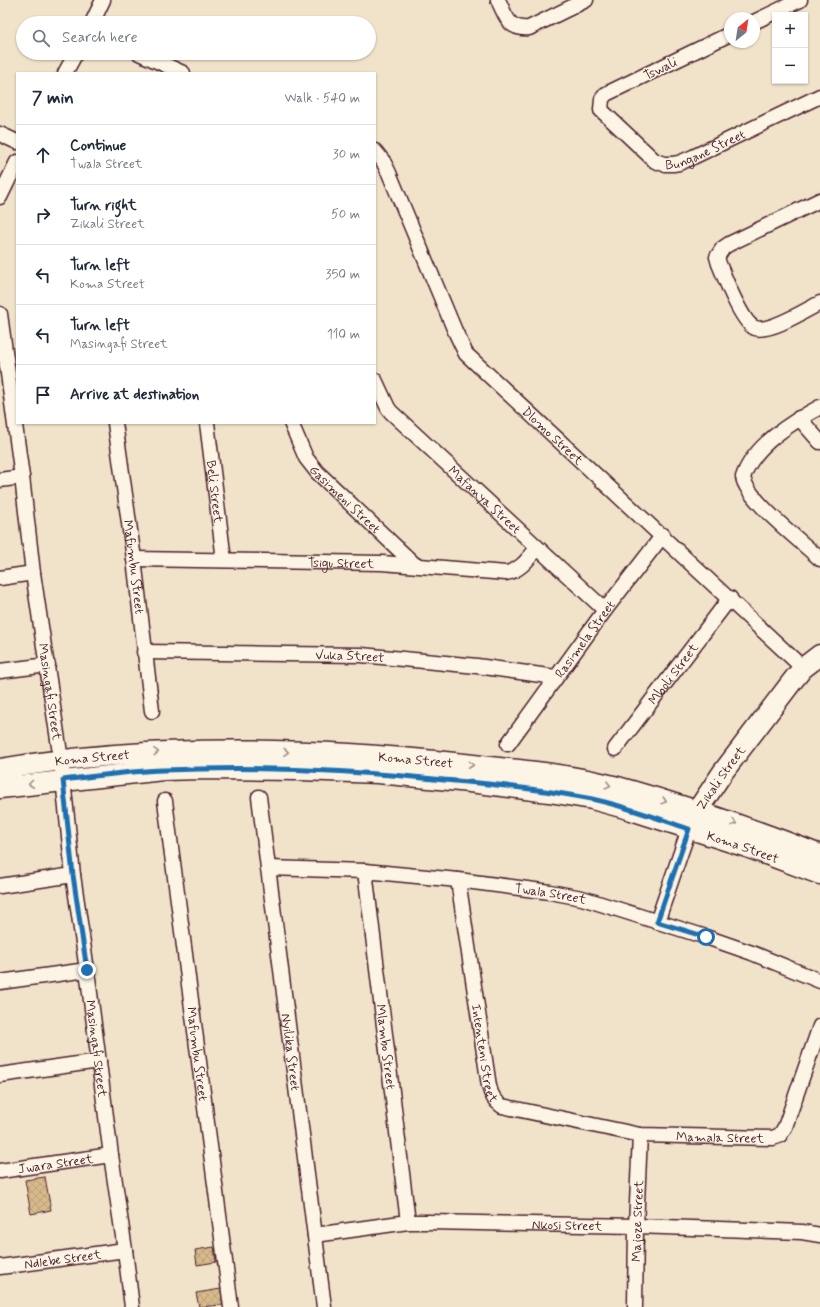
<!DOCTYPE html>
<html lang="en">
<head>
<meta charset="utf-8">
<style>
	:root { --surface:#fff; --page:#f6f6f7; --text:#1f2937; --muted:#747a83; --line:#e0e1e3 }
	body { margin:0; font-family:Mynerve,sans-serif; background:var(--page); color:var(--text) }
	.controls { position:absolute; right:12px; top:12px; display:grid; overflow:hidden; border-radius:0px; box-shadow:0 1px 3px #0004 }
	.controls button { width:36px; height:36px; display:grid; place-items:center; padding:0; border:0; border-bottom:1px solid var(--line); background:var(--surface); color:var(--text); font:20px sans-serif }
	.compass { position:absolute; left:724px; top:12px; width:36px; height:36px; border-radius:50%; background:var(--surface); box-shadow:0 1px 3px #0004; rotate:30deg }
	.stop { position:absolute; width:12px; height:12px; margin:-9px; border:3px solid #1f6fb2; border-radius:50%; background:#fff }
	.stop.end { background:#1f6fb2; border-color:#fff; box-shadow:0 1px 4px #0008 }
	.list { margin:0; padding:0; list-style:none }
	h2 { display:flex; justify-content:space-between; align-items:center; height:52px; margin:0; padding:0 16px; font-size:17px }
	h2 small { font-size:13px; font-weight:400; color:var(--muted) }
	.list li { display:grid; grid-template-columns:26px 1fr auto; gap:12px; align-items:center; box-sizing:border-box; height:60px; padding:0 16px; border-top:1px solid var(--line) }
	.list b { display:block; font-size:15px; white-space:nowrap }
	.list p { margin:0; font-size:13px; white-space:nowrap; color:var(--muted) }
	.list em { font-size:13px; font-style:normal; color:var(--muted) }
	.icon { flex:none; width:22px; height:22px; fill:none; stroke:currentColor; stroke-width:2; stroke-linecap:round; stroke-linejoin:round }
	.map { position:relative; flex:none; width:820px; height:1307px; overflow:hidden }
	.search { position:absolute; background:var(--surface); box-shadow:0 1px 3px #0004; left:16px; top:16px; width:360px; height:44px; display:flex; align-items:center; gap:10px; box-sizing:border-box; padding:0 14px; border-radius:22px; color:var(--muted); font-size:15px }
	.panel { position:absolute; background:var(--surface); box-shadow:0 1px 3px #0004; left:16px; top:72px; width:360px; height:352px; border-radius:0px }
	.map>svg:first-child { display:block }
	.building { fill:url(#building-cross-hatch); stroke:#4a1f2b }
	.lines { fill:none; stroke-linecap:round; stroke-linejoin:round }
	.street-casing { stroke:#4a1f2b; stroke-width:17 }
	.secondary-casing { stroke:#4a1f2b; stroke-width:23 }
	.street { stroke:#fcf5e5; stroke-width:14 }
	.secondary { stroke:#fcf5e5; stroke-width:20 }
	.oneway { stroke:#a38a88 }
	.route { stroke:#1f6fb2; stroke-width:5 }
	.labels { text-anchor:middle; stroke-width:3; stroke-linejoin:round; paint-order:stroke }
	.street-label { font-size:13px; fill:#4a1f2b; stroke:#fcf5e5 }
</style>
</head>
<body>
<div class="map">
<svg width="820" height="1307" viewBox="0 0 820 1307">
	<defs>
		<pattern id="building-cross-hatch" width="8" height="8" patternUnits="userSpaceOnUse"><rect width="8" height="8" fill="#d7ba8b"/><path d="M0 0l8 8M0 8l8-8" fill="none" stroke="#ba9f78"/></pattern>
	</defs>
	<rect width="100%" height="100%" fill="#f1e3ca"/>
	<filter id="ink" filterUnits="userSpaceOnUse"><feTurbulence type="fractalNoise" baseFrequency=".025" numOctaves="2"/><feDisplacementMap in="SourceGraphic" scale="8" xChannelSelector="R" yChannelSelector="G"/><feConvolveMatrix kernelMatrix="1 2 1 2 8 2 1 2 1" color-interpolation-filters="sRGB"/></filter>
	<g filter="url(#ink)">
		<!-- building -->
		<g class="building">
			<path d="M45,1177l6,33 -20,4 -6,-34z"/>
			<path d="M214,1247l2,15 -19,3 -2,-15z"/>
			<path d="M221,1289l2,16 -24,2 -3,-14z"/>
		</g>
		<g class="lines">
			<!-- street casing -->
			<g class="street-casing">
				<g id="street">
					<path d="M498,0c8,16 10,30 31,28l57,-28"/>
					<path d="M754,22l46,-22"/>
					<path d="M92,23l11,-23"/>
					<path id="s1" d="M730,34l-124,60 -4,5 -1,11 54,51 9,3h9l6,-1 14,-6 127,-61"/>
					<path d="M139,53l44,20"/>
					<path d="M65,73l11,-20"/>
					<path d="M0,134l17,8"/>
					<path id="s2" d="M375,151l8,10 6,12 66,158 11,23 337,314"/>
					<path d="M0,197l17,-35"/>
					<path d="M820,200l-91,44 -6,4 -6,9 2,7c6,14 23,59 36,64 15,5 51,-18 65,-25"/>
					<path id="s3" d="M0,314l22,163 11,96 28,187 12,115 14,95 24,185 14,95 7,57"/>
					<path id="s4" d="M375,380l13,28 3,4 214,198"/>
					<path d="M820,407c-28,15 -66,38 -77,70 3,22 59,65 77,82"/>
					<path d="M799,418l21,24"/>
					<path id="s5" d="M115,423l19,136 18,152"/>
					<path id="s6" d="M207,423l17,137"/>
					<path id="s7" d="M291,423l15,35 11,14 98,93"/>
					<path d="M0,480l22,-3"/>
					<path id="s8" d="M134,559l248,4 124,10c15,-3 22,-14 31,-25"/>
					<path d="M0,578l33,-5"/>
					<path id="s9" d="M144,652l217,3 116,11 78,11"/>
					<path d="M0,671l48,-6"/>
					<path id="s10" d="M508,744l97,-134 58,-75"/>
					<path id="s11" d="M615,749l115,-151"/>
					<path id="s12" d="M259,797l65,510"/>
					<path id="s13" d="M165,801l66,506"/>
					<path id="s14" d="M268,868l97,3 93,9 92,12 32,6 124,39 46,16 68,28"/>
					<path id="s15" d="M365,871l43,351"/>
					<path id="s16" d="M458,880l31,206c2,9 5,15 13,20l138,29 133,3 7,-3 5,-8 35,-101"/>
					<path d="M0,886l73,-11"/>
					<path d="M657,922l32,-93"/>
					<path d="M0,982l87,-12"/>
					<path d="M0,1075l99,-14"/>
					<path id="s17" d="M0,1171l111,-16"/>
					<path id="s18" d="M315,1235l93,-13h21l207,4 166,6 18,3"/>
					<path id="s19" d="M0,1267l125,-17"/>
					<path id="s20" d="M635,1307l1,-81 4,-91"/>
				</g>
			</g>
			<!-- secondary casing -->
			<g class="secondary-casing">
				<g id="secondary">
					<path id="s21" d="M0,769c151,-26 312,-22 464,-5 48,6 98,9 145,21 18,4 35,10 53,15 53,16 106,35 158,55"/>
					<path id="s22" d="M0,788l163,-18 38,-1 100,1 77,3 92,9 79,10 43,7 33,9 122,39 73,27"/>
					<path id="s23" d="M692,821l5,-10 26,-39 71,-93 9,-11 17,-13"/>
				</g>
			</g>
			<!-- street -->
			<use href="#street" class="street"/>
			<!-- secondary -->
			<use href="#secondary" class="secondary"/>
		</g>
		<!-- one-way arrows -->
		<defs><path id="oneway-chevron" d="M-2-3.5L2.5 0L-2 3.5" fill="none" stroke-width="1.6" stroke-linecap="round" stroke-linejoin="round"/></defs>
		<g class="oneway">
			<use href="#oneway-chevron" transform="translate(156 752) rotate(-3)"/>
			<use href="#oneway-chevron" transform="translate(286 752) rotate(2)"/>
			<use href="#oneway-chevron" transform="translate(471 765) rotate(6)"/>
			<use href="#oneway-chevron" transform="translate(31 784) rotate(173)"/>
			<use href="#oneway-chevron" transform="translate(608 785) rotate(13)"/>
			<use href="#oneway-chevron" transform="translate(664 801) rotate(17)"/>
			<use href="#oneway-chevron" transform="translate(734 823) rotate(19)"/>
		</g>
	</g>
	<g class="lines" filter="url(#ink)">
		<!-- route -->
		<path class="route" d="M87,970l-14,-95 -10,-95c33,-4 67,-9 101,-10 93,-4 187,0 280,10 49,4 99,9 148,19 33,7 65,19 97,30l-32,93 49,15"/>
	</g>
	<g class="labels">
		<!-- street labels -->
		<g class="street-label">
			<text transform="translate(660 68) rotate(-26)" y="5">Tswali</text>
			<text dy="5" stroke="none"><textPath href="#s1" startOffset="283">Bungane Street</textPath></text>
			<text dy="5" stroke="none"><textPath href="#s2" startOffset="342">Dlomo Street</textPath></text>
			<text dy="5" stroke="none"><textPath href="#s6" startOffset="69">Beli Street</textPath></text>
			<text dy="5" stroke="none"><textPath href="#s7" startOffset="95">Gasimeni Street</textPath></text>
			<text dy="5" stroke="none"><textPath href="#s4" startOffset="164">Mafanya Street</textPath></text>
			<text dy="5" stroke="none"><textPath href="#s8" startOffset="207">Tsigu Street</textPath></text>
			<text dy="5" stroke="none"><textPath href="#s5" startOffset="145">Mafumbu Street</textPath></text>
			<text dy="5" stroke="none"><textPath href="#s10" startOffset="130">Rasimela Street</textPath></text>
			<text dy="5" stroke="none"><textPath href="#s9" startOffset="206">Vuka Street</textPath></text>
			<text dy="5" stroke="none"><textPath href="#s11" startOffset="95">Mboli Street</textPath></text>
			<text dy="5" stroke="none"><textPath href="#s3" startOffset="381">Masingafi Street</textPath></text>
			<text dy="5" stroke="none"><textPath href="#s21" startOffset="93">Koma Street</textPath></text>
			<text dy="5" stroke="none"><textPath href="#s21" startOffset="417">Koma Street</textPath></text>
			<text dy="5" stroke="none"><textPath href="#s23" startOffset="52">Zikali Street</textPath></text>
			<text dy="5" stroke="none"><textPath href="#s22" startOffset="753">Koma Street</textPath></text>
			<text dy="5" stroke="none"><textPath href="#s14" startOffset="284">Twala Street</textPath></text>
			<text dy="5" stroke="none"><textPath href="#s15" startOffset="177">Mlambo Street</textPath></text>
			<text dy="5" stroke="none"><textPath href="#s3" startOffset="741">Masingafi Street</textPath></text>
			<text dy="5" stroke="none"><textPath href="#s16" startOffset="175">Intenteni Street</textPath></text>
			<text dy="5" stroke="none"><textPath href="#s12" startOffset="257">Nyilika Street</textPath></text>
			<text dy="5" stroke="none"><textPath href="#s13" startOffset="255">Mafumbu Street</textPath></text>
			<text dy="5" stroke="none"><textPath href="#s16" startOffset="454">Mamala Street</textPath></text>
			<text dy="5" stroke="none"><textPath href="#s17" startOffset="56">Jwara Street</textPath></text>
			<text dy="5" stroke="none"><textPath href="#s20" startOffset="86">Majoze Street</textPath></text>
			<text dy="5" stroke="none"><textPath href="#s18" startOffset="253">Nkosi Street</textPath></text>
			<text dy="5" stroke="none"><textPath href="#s19" startOffset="63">Ndlebe Street</textPath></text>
		</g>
	</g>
</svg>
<div class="controls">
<button>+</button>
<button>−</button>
</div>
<svg class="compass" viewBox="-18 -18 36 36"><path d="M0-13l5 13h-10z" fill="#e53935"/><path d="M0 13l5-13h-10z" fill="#747a83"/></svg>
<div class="stop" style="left:706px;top:937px"></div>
<div class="stop end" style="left:87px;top:970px"></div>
<div class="search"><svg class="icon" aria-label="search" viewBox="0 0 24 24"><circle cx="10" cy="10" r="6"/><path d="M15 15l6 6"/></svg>Search here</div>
<section class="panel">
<h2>7 min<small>Walk · 540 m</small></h2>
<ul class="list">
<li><svg class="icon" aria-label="ahead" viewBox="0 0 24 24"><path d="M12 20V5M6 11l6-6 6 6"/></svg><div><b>Continue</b><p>Twala Street</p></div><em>30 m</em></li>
<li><svg class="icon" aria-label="right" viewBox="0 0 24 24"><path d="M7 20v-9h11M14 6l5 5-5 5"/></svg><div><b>Turn right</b><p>Zikali Street</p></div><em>50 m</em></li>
<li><svg class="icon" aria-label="left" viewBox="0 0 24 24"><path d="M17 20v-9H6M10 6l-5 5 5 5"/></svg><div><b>Turn left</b><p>Koma Street</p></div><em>350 m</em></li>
<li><svg class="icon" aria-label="left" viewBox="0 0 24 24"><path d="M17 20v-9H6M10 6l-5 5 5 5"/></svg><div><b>Turn left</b><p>Masingafi Street</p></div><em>110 m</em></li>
<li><svg class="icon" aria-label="arrive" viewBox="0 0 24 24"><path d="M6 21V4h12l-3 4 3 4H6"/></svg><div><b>Arrive at destination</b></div></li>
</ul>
</section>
</div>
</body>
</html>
